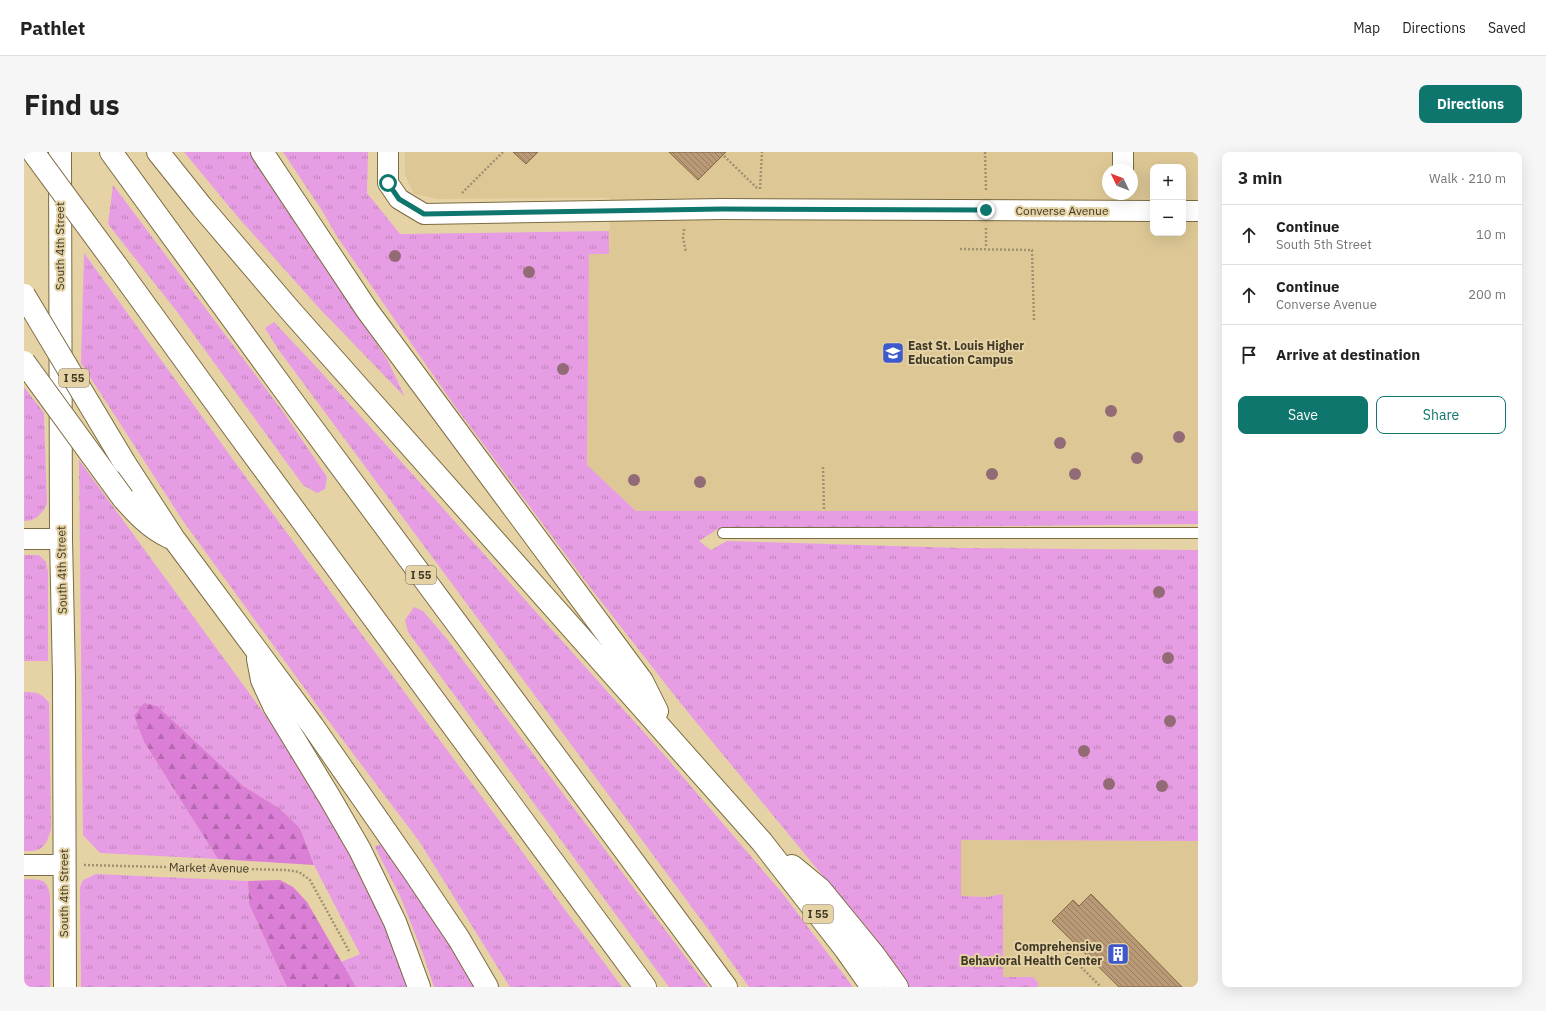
<!DOCTYPE html>
<html lang="en">
<head>
<meta charset="utf-8">
<style>
	:root { --surface:#fff; --page:#f6f6f6; --text:#222; --muted:#767676; --line:#e0e0e0; --accent:#0f766e }
	body { margin:0; font-family:"IBM Plex Sans",sans-serif; background:var(--page); color:var(--text) }
	.controls { position:absolute; right:12px; top:12px; display:grid; overflow:hidden; border-radius:8px; box-shadow:0 4px 16px #0002 }
	.controls button { width:36px; height:36px; display:grid; place-items:center; padding:0; border:0; border-bottom:1px solid var(--line); background:var(--surface); color:var(--text); font:20px sans-serif }
	.compass { position:absolute; left:1078px; top:12px; width:36px; height:36px; border-radius:50%; background:var(--surface); box-shadow:0 4px 16px #0002; rotate:313deg }
	.stop { position:absolute; width:12px; height:12px; margin:-9px; border:3px solid #0f766e; border-radius:50%; background:#fff }
	.stop.end { background:#0f766e; border-color:#fff; box-shadow:0 1px 4px #0008 }
	.list { margin:0; padding:0; list-style:none }
	h2 { display:flex; justify-content:space-between; align-items:center; height:52px; margin:0; padding:0 16px; font-size:17px }
	h2 small { font-size:13px; font-weight:400; color:var(--muted) }
	.list li { display:grid; grid-template-columns:26px 1fr auto; gap:12px; align-items:center; box-sizing:border-box; height:60px; padding:0 16px; border-top:1px solid var(--line) }
	.list b { display:block; font-size:15px; white-space:nowrap }
	.list p { margin:0; font-size:13px; white-space:nowrap; color:var(--muted) }
	.list em { font-size:13px; font-style:normal; color:var(--muted) }
	.actions { display:flex; gap:8px; padding:12px 16px }
	.actions a { flex:1; padding:9px 0; border:1px solid var(--accent); border-radius:8px; text-align:center; font-size:14px; color:var(--accent) }
	.actions .main { background:var(--accent); color:#fff }
	.icon { flex:none; width:22px; height:22px; fill:none; stroke:currentColor; stroke-width:2; stroke-linecap:round; stroke-linejoin:round }
	.map { position:relative; flex:none; width:1174px; height:835px; overflow:hidden; border-radius:8px }
	header { display:flex; align-items:center; gap:24px; box-sizing:border-box; height:56px; padding:0 20px; background:var(--surface); border-bottom:1px solid var(--line) }
	header strong { font-size:19px }
	nav { display:flex; gap:22px; margin-inline-start:auto; font-size:14px }
	.intro { display:flex; align-items:center; justify-content:space-between; box-sizing:border-box; height:96px; padding:0 24px }
	h1 { margin:0; font-size:28px }
	.button { padding:10px 18px; border-radius:8px; background:var(--accent); color:#fff; font-size:14px; font-weight:700 }
	main { display:flex; gap:24px; padding:0 24px }
	aside { flex:1; background:var(--surface); border-radius:8px; box-shadow:0 4px 16px #0002 }
	.map>svg:first-child { display:block }
	.built { fill:#ddc895; fill-rule:evenodd }
	.grass { fill:url(#grass-tufts) }
	.forest { fill:url(#forest-firs) }
	.building { fill:url(#building-back-hatch); stroke:#856645 }
	.lines { fill:none; stroke-linecap:round; stroke-linejoin:round }
	.lane-casing { stroke:#7c6c42; stroke-width:12 }
	.street-casing { stroke:#7c6c42; stroke-width:22 }
	.secondary-casing { stroke:#7c6c42; stroke-width:24 }
	.highway-casing { stroke:#7c6c42; stroke-width:24 }
	.path { stroke:#a09271; stroke-width:2.5; stroke-dasharray:2 2; stroke-linecap:butt }
	.lane { stroke:#fff; stroke-width:10 }
	.street { stroke:#fff; stroke-width:20 }
	.secondary { stroke:#fff; stroke-width:22 }
	.highway { stroke:#fff; stroke-width:22 }
	.highway-bridge-casing { stroke:#7c6c42; stroke-width:24; stroke-linecap:butt }
	.highway-bridge { stroke:#fff; stroke-width:22 }
	.tree { fill:#936b76 }
	.route { stroke:#0f766e; stroke-width:5 }
	.labels { text-anchor:middle; stroke-width:4; stroke-linejoin:round; paint-order:stroke }
	.shield { fill:#e5d3a6; stroke:#72674d; stroke-width:1 }
	.shield-label { font-size:11px; font-weight:bold; fill:#403927 }
	.street-label { font-size:12px; fill:#403927; stroke:#e5d3a6 }
	.poi-label { font-size:12px; font-weight:bold; fill:#403927; stroke:#e5d3a6; text-anchor:start }
</style>
</head>
<body>
<header>
<strong>Pathlet</strong>
<nav><a>Map</a><a>Directions</a><a>Saved</a></nav>
</header>
<div class="intro"><h1>Find us</h1><a class="button">Directions</a></div>
<main>
<div class="map">
<svg width="1174" height="835" viewBox="0 0 1174 835">
	<defs>
		<pattern id="grass-tufts" width="24" height="20" patternUnits="userSpaceOnUse"><rect width="24" height="20" fill="#e79de3"/><path d="M3 7l-1-3M5 7V3M7 7l1-3M15 17l-1-3M17 17v-4M19 17l1-3" fill="none" stroke="#bd81b8"/></pattern>
		<pattern id="forest-firs" width="22" height="20" patternUnits="userSpaceOnUse"><rect width="22" height="20" fill="#db7ed6"/><path d="M5 1l3.5 6h-7zM16 11l3.5 6h-7z" fill="#b368ae"/></pattern>
		<pattern id="building-back-hatch" width="6" height="6" patternUnits="userSpaceOnUse"><rect width="6" height="6" fill="#ba9976"/><path d="M-1 5l2 2M0 0l6 6M5-1l2 2" fill="none" stroke="#997e61"/></pattern>
	</defs>
	<rect width="100%" height="100%" fill="#e5d3a6"/>
	<!-- built -->
	<g class="built">
		<path d="M381,0h793v359h-562l-49,-46 2,-211h20l1,-56 -172,1 -24,-5 -9,-19zM1129,15h30v66h-30zM1084,18h24v24h-24z"/>
		<path d="M937,688l237,1v146h-161l2,-3 -6,-7h-30v-83l-17,3 -25,-1z"/>
	</g>
	<!-- grass -->
	<g class="grass">
		<path d="M160,0h65l139,209 17,36 -86,-89 -82,-92z"/>
		<path d="M259,0h85l-1,41 33,41 209,-3v23h-20l-2,211 49,46h562v13l-480,5 -19,12 12,9 16,-9 234,7 237,2v291l-237,-1v56l25,1 17,-3v83h30l6,7 -2,3h-129l-48,-66 -178,-216 -93,-119 -135,-181 -118,-170 -13,-23z"/>
		<path d="M89,33l171,228 43,64 -2,12 -8,4 -14,-8 -125,-172 -70,-89z"/>
		<path d="M60,101l158,219 380,515h-112l-91,-146 -95,-126 -141,-194 -102,-158z"/>
		<path d="M250,170l45,48 347,387 117,137 70,93h-104l-44,-62 -427,-576 -13,-21z"/>
		<path d="M0,235l20,26 3,91c-6,11 -11,17 -23,17z"/>
		<path d="M55,308l205,281 38,61 44,84 25,53 17,48h-52l-15,-25 19,-8 -46,-89 -14,-37 -21,-20 -37,-23 -108,-69 10,26 74,117 -118,-6 -17,-18z"/>
		<path d="M0,403h15l7,7 2,10v89h-24z"/>
		<path d="M390,455l9,4 24,28 261,348h-39l-261,-355 -3,-12z"/>
		<path d="M0,540c12,0 18,1 25,11l2,126c-5,17 -8,23 -27,22z"/>
		<path d="M356,692l5,6 71,101 20,36h-42l-11,-33 -22,-56 -26,-51z"/>
		<path d="M72,722l152,7 1,23 38,83h-206l-1,-100 3,-7z"/>
		<path d="M0,727c15,1 23,-2 26,16v92h-26z"/>
	</g>
	<!-- forest -->
	<g class="forest">
		<path d="M120,551l13,3 85,79 37,23 21,20 14,37 -96,-6 -74,-117 -10,-26z"/>
		<path d="M256,728l13,7 14,15 49,85h-69l-38,-83 -1,-23z"/>
	</g>
	<!-- building -->
	<g class="building">
		<path d="M489,0h25l-12,12z"/>
		<path d="M645,0h57l-28,28z"/>
		<path d="M1067,742l91,93h-63l-67,-66 21,-21 6,6z"/>
	</g>
	<g class="lines">
		<!-- lane casing -->
		<g class="lane-casing">
			<path id="lane" d="M699,381h475"/>
		</g>
		<!-- street casing -->
		<g class="street-casing">
			<g id="street">
				<path d="M364,0v31l11,16 25,15 298,-5 431,2"/>
				<path d="M1099,0v18"/>
				<path d="M1159,59h15"/>
				<path d="M0,387h37"/>
				<path d="M0,713h40"/>
			</g>
		</g>
		<!-- secondary casing -->
		<g class="secondary-casing">
			<path id="secondary" d="M36,0l1,387 3,139 1,309"/>
		</g>
		<!-- highway casing -->
		<g class="highway-casing">
			<g id="highway">
				<path d="M87,0l185,254 430,581"/>
				<path d="M134,0l44,55 87,102 473,533 84,108 26,37"/>
				<path d="M238,0l105,158 275,371 15,30"/>
				<path d="M92,113l118,163 411,559"/>
				<path d="M100,310l50,77 138,186 102,147 45,67 28,48"/>
				<path d="M99,346c14,16 27,30 46,39"/>
				<path d="M234,507l4,21 12,26 56,92 30,52 35,72 24,65"/>
				<path d="M768,714l28,23 54,66 23,32"/>
			</g>
		</g>
		<!-- path -->
		<g class="path">
			<path d="M961,0l1,39"/>
			<path d="M700,4l34,33"/>
			<path d="M736,37l2,-37"/>
			<path d="M438,41l41,-41"/>
			<path d="M962,76v20"/>
			<path d="M660,77l-1,9 3,14"/>
			<path d="M936,97l72,1 2,70"/>
			<path d="M799,315l1,44"/>
			<path d="M60,713l203,5 12,2 11,8 39,71"/>
			<path d="M1013,795l25,1 39,39"/>
		</g>
		<!-- lane -->
		<use href="#lane" class="lane"/>
		<!-- street -->
		<use href="#street" class="street"/>
		<!-- secondary -->
		<use href="#secondary" class="secondary"/>
		<!-- highway -->
		<use href="#highway" class="highway"/>
		<!-- highway-bridge casing -->
		<g class="highway-bridge-casing">
			<g id="highway-bridge">
				<path d="M9,0l83,113"/>
				<path d="M0,143l100,167"/>
				<path d="M0,210l99,136"/>
			</g>
		</g>
		<!-- highway-bridge -->
		<use href="#highway-bridge" class="highway-bridge"/>
	</g>
	<!-- trees -->
	<g class="tree">
		<circle cx="371" cy="104" r="6"/>
		<circle cx="505" cy="120" r="6"/>
		<circle cx="539" cy="217" r="6"/>
		<circle cx="1087" cy="259" r="6"/>
		<circle cx="1155" cy="285" r="6"/>
		<circle cx="1036" cy="291" r="6"/>
		<circle cx="1113" cy="306" r="6"/>
		<circle cx="968" cy="322" r="6"/>
		<circle cx="1051" cy="322" r="6"/>
		<circle cx="610" cy="328" r="6"/>
		<circle cx="676" cy="330" r="6"/>
		<circle cx="1135" cy="440" r="6"/>
		<circle cx="1144" cy="506" r="6"/>
		<circle cx="1146" cy="569" r="6"/>
		<circle cx="1060" cy="599" r="6"/>
		<circle cx="1085" cy="632" r="6"/>
		<circle cx="1138" cy="634" r="6"/>
	</g>
	<g class="lines">
		<!-- route -->
		<path class="route" d="M364,31l11,16 25,15 298,-5 264,1"/>
	</g>
	<!-- icons -->
	<defs>
		<g id="university-square" transform="scale(1.15)"><rect x="-9" y="-9" width="18" height="18" rx="4" fill="#3d59cc" stroke="#e5d3a6"/><path d="M0-5L7-2L0 1L-7-2ZM-4 1L0 2.5L4 1V4Q0 6-4 4Z" fill="#fff"/></g>
		<g id="building-square" transform="scale(1.15)"><rect x="-9" y="-9" width="18" height="18" rx="4" fill="#3d59cc" stroke="#e5d3a6"/><path d="M-4-6H4V6H1V3H-1V6H-4ZM-2.5-4.3h1.7v1.8h-1.7ZM.8-4.3h1.7v1.8H.8ZM-2.5-1h1.7V.8h-1.7ZM.8-1h1.7V.8H.8Z" fill="#fff"/></g>
	</defs>
	<g fill-rule="evenodd">
		<use href="#university-square" x="869" y="201"/>
		<use href="#building-square" x="1094" y="802"/>
	</g>
	<g class="labels">
		<!-- shield labels -->
		<g class="shield">
			<rect x="35" y="217" width="30" height="18" rx="3"/>
			<rect x="382" y="414" width="30" height="18" rx="3"/>
			<rect x="779" y="753" width="30" height="18" rx="3"/>
		</g>
		<g class="shield-label">
			<text x="50" y="230">I 55</text>
			<text x="397" y="427">I 55</text>
			<text x="794" y="766">I 55</text>
		</g>
		<!-- street labels -->
		<g class="street-label">
			<text x="1038" y="63">Converse Avenue</text>
			<text transform="translate(36 94) rotate(-90)" y="4">South 4th Street</text>
			<text transform="translate(38 418) rotate(-91)" y="4">South 4th Street</text>
			<text transform="translate(185 716) rotate(1)" y="4">Market Avenue</text>
			<text transform="translate(40 741) rotate(-90)" y="4">South 4th Street</text>
		</g>
		<!-- poi labels -->
		<g class="poi-label">
			<text x="884" y="198">East St. Louis Higher<tspan x="884" dy="14">Education Campus</tspan></text>
			<text x="1078" y="799" text-anchor="end">Comprehensive<tspan x="1078" dy="14">Behavioral Health Center</tspan></text>
		</g>
	</g>
</svg>
<div class="controls">
<button>+</button>
<button>−</button>
</div>
<svg class="compass" viewBox="-18 -18 36 36"><path d="M0-13l5 13h-10z" fill="#e53935"/><path d="M0 13l5-13h-10z" fill="#767676"/></svg>
<div class="stop" style="left:364px;top:31px"></div>
<div class="stop end" style="left:962px;top:58px"></div>
</div>
<aside>
<h2>3 min<small>Walk · 210 m</small></h2>
<ul class="list">
<li><svg class="icon" aria-label="ahead" viewBox="0 0 24 24"><path d="M12 20V5M6 11l6-6 6 6"/></svg><div><b>Continue</b><p>South 5th Street</p></div><em>10 m</em></li>
<li><svg class="icon" aria-label="ahead" viewBox="0 0 24 24"><path d="M12 20V5M6 11l6-6 6 6"/></svg><div><b>Continue</b><p>Converse Avenue</p></div><em>200 m</em></li>
<li><svg class="icon" aria-label="arrive" viewBox="0 0 24 24"><path d="M6 21V4h12l-3 4 3 4H6"/></svg><div><b>Arrive at destination</b></div></li>
</ul>
<div class="actions"><a class="main">Save</a><a>Share</a></div>
</aside>
</main>
</body>
</html>
